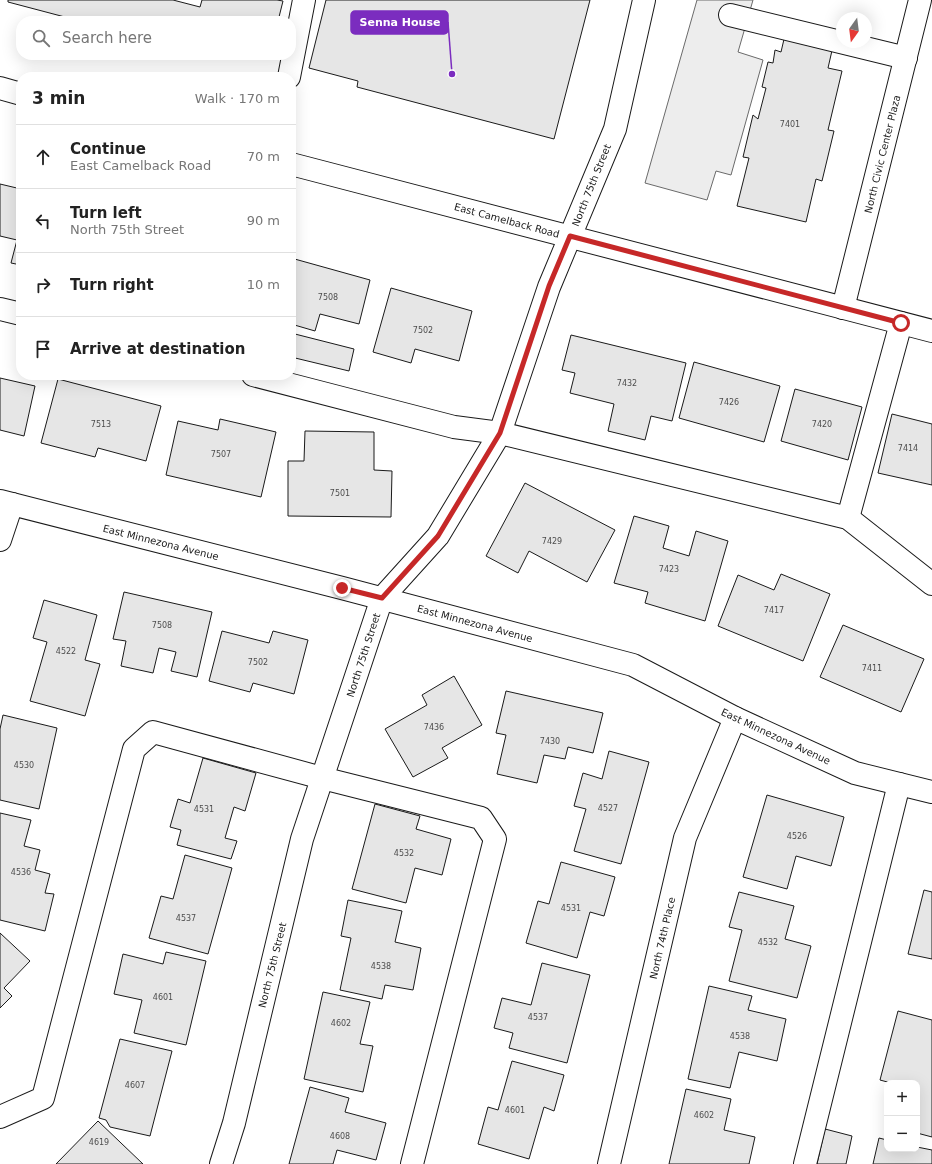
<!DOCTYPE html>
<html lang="en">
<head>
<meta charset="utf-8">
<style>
	:root { --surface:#fff; --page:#f6f6f6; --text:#222; --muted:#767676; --line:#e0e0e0 }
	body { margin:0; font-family:"DejaVu Sans",sans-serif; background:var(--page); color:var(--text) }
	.controls { position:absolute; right:12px; bottom:12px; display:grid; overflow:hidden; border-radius:8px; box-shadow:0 4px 16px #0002 }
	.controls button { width:36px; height:36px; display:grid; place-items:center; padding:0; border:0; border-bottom:1px solid var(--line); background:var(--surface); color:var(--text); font:20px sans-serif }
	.compass { position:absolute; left:836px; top:12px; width:36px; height:36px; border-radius:50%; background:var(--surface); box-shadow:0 4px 16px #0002; rotate:194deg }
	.stop { position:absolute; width:12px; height:12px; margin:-9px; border:3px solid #c62828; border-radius:50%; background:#fff }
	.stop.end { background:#c62828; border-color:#fff; box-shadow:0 1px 4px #0008 }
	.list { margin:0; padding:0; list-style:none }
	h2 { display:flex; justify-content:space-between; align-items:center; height:52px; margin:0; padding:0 16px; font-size:17px }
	h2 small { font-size:13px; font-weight:400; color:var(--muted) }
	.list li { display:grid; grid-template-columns:26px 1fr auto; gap:12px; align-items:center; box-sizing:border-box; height:64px; padding:0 16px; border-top:1px solid var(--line) }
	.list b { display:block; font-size:15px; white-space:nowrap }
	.list p { margin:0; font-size:13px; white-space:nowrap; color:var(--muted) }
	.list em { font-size:13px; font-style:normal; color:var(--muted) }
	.icon { flex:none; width:22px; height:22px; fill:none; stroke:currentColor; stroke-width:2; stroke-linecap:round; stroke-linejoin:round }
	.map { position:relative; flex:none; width:932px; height:1164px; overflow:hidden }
	.search { position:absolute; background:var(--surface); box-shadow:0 4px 16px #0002; left:16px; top:16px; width:280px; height:44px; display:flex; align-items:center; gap:10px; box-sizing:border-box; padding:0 14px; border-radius:16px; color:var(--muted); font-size:15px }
	.panel { position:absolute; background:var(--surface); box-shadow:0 4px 16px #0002; left:16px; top:72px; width:280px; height:308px; border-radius:16px }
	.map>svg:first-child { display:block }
	.built { fill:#ededed; stroke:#6a6a6a }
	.building { fill:#e6e6e6; stroke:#1a1a1a }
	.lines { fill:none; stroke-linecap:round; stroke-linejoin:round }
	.minor-casing { stroke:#1a1a1a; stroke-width:24 }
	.major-casing { stroke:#1a1a1a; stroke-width:24 }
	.minor { stroke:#fff; stroke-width:22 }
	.major { stroke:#fff; stroke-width:22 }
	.route { stroke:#c62828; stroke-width:5 }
	.labels { text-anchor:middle; stroke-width:3; stroke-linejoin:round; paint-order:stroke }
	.number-label { font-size:8px; fill:#4d4d4d }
	.street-label { font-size:10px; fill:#1a1a1a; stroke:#fff }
	.leader { fill:none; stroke:#7b2cbf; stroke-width:1.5 }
	.callout-dot { fill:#7b2cbf; stroke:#fff; stroke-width:1.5 }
	.callout { fill:#7b2cbf; stroke:#7b2cbf; stroke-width:1.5 }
	.callout-label { font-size:11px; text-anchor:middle; font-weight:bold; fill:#fff }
</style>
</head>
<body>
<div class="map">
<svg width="932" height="1164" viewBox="0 0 932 1164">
	<rect width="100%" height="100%" fill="#fff"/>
	<!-- built -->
	<path class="built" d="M697,0h56l-15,52 25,8 -32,115 -15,-4 -9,29 -62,-17z"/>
	<!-- building -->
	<g class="building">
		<path d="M8,0h165l27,7 2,-7h75l6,1 -5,20h-90l-17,-4 -1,4h-90l-72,-19z"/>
		<path d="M326,0h264l-36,139 -197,-52 1,-6 -49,-13z"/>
		<path d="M788,22l48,11 -8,35 14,3 -14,59 6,1 -12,50 -6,-2 -10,43 -69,-16 12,-48 -6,-1 10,-42 5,4 8,-31 -4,-1 6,-25 5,1 2,-13 6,2z"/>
		<path d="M0,184l21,5v76l-10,-2 6,-23 -17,-4z"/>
		<path d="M291,258l79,22 -11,44 -39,-10 -5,17 -24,-7z"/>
		<path d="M391,288l81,23 -13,50 -44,-12 -4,14 -38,-11z"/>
		<path d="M291,333l63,16 -5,22 -58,-14z"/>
		<path d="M571,335l115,28 -14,58 -21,-5 -6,24 -37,-9 6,-27 -44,-11 5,-20 -13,-3z"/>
		<path d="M694,362l86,24 -16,56 -85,-24z"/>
		<path d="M0,378l35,8 -11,50 -24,-6z"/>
		<path d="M58,379l103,27 -15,55 -48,-13 -3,9 -54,-14z"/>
		<path d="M795,389l67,18 -14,53 -67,-19z"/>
		<path d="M892,414l40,10v61l-54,-12z"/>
		<path d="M220,419l56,13 -15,65 -95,-22 12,-54 40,9z"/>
		<path d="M305,431l69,1v38l18,1 -1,46 -103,-1v-55h16z"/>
		<path d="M525,483l90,47 -28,52 -58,-31 -11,22 -32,-17z"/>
		<path d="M634,516l35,10 -6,22 26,8 7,-25 32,10 -23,80 -60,-18 3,-11 -34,-9z"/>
		<path d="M781,574l49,20 -27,67 -85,-35 20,-51 36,15z"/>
		<path d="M124,592l88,20 -15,65 -26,-6 5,-19 -17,-4 -6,25 -32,-7 5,-25 -13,-2z"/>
		<path d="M44,600l53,15 -12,45 15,4 -15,52 -55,-15 17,-59 -14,-4z"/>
		<path d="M843,625l81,34 -23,53 -81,-35z"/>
		<path d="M222,631l47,12 4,-12 35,9 -14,54 -41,-11 -3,9 -41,-11z"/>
		<path d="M454,676l28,49 -40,23 6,10 -35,19 -28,-48 42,-24 -5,-10z"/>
		<path d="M506,691l97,22 -10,40 -25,-6 -3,12 -21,-4 -7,28 -40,-9 9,-39 -10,-2z"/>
		<path d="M3,715l54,13 -18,81 -39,-9v-71z"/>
		<path d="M609,751l40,11 -28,102 -47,-13 12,-42 -12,-3 9,-33 19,6z"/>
		<path d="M203,758l53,15 -11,38 -11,-4 -9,31 12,3 -6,18 -54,-14 4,-15 -11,-3 8,-28 12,4z"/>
		<path d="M767,795l77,22 -13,49 -35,-10 -9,33 -44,-12z"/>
		<path d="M375,804l45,12 -4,13 35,10 -9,36 -27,-7 -9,35 -54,-14z"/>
		<path d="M0,813l31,7 -7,26 16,4 -5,20 15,4 -5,19 9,1 -9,37 -45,-11z"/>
		<path d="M185,855l47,13 -24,86 -59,-16 12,-42 12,3z"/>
		<path d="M561,862l54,15 -11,39 -14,-4 -13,46 -51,-15 12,-42 11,3z"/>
		<path d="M924,890l8,2v67l-24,-5z"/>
		<path d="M739,892l55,14 -9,33 26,7 -14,52 -68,-17 13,-51 -13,-3z"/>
		<path d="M348,900l54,11 -7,31 26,6 -8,42 -28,-5 -3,14 -42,-9 11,-52 -10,-2z"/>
		<path d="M0,933l30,28 -26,27 8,8 -12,12z"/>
		<path d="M166,952l40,9 -20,84 -52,-12 8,-33 -28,-6 9,-40 40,10z"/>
		<path d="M542,963l48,12 -23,88 -58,-15 4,-15 -19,-5 8,-30 29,7z"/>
		<path d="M709,986l43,10 -4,14 38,9 -9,42 -38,-9 -9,36 -42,-9z"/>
		<path d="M323,992l47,10 -10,42 13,2 -10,46 -59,-13z"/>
		<path d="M898,1011l34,9v117l-15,-4v-50h-26l-11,-3z"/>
		<path d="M120,1039l52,12 -22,85 -40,-9 -4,-7 -7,-2z"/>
		<path d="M512,1061l52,14 -10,36 -10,-4 -15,52 -51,-15 10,-37 10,3z"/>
		<path d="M310,1087l39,11 -4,14 41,11 -10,37 -39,-10 -4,14h-44z"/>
		<path d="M686,1089l45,10 -7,31 31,7 -6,27h-80z"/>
		<path d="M98,1121l45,43h-87z"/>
		<path d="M825,1129l27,7 -6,28h-29z"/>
		<path d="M879,1138l8,2v9h30v-2l15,3v14h-59z"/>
	</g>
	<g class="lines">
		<!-- minor casing -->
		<g class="minor-casing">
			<g id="minor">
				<path d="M730,15l176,43"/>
				<path d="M289,77l15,-77"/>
				<path d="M843,308l77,-308"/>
				<path d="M0,309l21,5"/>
				<path d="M253,375l201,52 46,6 348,85 84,66"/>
				<path d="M0,501l342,87 291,77 102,53 120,55 77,19"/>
				<path d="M848,518l53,-195"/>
				<path d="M0,540l12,-36"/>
				<path d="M0,1117l43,-19 91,-349 19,-17 169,46 159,40 14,21 -83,325"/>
				<path d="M221,1164l13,-41 68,-284 80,-241 56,-62 62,-103 49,-146 66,-158 29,-129"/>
				<path d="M609,1164l76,-326 50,-120"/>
				<path d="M805,1164l94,-380"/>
			</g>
		</g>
		<!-- major casing -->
		<g class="major-casing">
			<g id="major">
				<path d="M0,88l21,6"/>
				<path d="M291,164l641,167"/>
			</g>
		</g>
		<!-- minor -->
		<use href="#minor" class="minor"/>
		<!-- major -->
		<use href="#major" class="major"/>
	</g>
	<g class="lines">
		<!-- route -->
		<path class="route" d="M342,588l40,10 56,-62 62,-103 49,-147 21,-50 331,87"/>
	</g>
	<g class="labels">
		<!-- number labels -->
		<g class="number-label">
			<text x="790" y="127">7401</text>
			<text x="328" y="300">7508</text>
			<text x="423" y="333">7502</text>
			<text x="627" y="386">7432</text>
			<text x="729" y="405">7426</text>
			<text x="101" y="427">7513</text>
			<text x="822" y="427">7420</text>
			<text x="908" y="451">7414</text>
			<text x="221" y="457">7507</text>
			<text x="340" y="496">7501</text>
			<text x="552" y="544">7429</text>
			<text x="669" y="572">7423</text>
			<text x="774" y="613">7417</text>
			<text x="162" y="628">7508</text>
			<text x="66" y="654">4522</text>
			<text x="258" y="665">7502</text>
			<text x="872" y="671">7411</text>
			<text x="434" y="730">7436</text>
			<text x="550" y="744">7430</text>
			<text x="24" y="768">4530</text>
			<text x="608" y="811">4527</text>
			<text x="204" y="812">4531</text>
			<text x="797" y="839">4526</text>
			<text x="404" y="856">4532</text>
			<text x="21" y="875">4536</text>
			<text x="571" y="911">4531</text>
			<text x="186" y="921">4537</text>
			<text x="768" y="945">4532</text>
			<text x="381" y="969">4538</text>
			<text x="163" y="1000">4601</text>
			<text x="538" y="1020">4537</text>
			<text x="341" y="1026">4602</text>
			<text x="740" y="1039">4538</text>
			<text x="135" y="1088">4607</text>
			<text x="515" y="1113">4601</text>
			<text x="704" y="1118">4602</text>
			<text x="340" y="1139">4608</text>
			<text x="99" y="1145">4619</text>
		</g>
		<!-- street labels -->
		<g class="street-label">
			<text transform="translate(882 154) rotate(-76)" y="4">North Civic Center Plaza</text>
			<text transform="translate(591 185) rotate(-68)" y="4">North 75th Street</text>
			<text transform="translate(507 220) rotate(15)" y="4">East Camelback Road</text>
			<text transform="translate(161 542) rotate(14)" y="4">East Minnezona Avenue</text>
			<text transform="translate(475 623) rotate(15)" y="4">East Minnezona Avenue</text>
			<text transform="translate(363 655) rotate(-72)" y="4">North 75th Street</text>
			<text transform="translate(776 736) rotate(25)" y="4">East Minnezona Avenue</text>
			<text transform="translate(662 938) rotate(-77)" y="4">North 74th Place</text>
			<text transform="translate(272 965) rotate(-76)" y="4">North 75th Street</text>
		</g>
	</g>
	<!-- callouts -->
	<path class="leader" d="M452 74L448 22"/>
	<circle class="callout-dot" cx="452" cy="74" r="4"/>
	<rect class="callout" x="351" y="11" width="97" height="23" rx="4"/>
	<g class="callout-label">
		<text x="400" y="26">Senna House</text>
	</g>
</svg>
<div class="controls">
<button>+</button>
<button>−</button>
</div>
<svg class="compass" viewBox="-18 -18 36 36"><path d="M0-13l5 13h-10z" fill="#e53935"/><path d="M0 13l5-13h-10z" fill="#767676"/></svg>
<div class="stop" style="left:901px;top:323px"></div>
<div class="stop end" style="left:342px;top:588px"></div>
<div class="search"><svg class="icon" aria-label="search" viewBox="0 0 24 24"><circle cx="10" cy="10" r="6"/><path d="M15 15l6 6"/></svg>Search here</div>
<section class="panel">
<h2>3 min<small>Walk · 170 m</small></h2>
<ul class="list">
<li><svg class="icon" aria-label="ahead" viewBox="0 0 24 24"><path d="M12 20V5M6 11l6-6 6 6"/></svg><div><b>Continue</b><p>East Camelback Road</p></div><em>70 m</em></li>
<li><svg class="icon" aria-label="left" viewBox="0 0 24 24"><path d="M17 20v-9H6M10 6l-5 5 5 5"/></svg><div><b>Turn left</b><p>North 75th Street</p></div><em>90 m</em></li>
<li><svg class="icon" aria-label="right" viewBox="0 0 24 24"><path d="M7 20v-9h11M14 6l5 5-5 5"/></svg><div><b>Turn right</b></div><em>10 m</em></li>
<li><svg class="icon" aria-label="arrive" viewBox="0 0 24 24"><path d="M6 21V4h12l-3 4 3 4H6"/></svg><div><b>Arrive at destination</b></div></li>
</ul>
</section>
</div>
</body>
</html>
